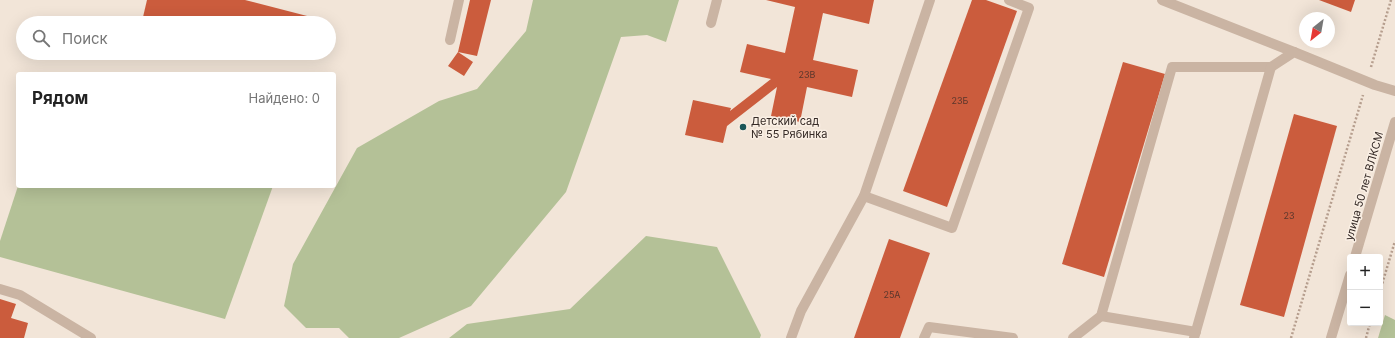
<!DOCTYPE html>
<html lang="ru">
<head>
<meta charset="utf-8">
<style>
	:root { --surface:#fff; --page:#f2f2f2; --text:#222; --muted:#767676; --line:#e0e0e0 }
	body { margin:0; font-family:Inter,sans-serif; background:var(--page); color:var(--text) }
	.controls { position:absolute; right:12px; bottom:12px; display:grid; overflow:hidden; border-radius:4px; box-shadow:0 4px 16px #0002 }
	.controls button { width:36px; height:36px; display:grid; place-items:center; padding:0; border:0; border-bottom:1px solid var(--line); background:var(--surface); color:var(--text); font:20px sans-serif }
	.compass { position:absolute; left:1299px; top:12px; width:36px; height:36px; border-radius:50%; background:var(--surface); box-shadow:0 4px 16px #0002; rotate:211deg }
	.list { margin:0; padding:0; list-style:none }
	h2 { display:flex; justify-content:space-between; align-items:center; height:52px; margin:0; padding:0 16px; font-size:17px }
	h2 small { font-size:13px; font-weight:400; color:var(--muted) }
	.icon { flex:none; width:22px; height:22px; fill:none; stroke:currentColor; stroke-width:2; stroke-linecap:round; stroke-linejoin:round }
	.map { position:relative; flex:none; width:1395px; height:338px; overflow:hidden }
	.search { position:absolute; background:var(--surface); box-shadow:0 4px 16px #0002; left:16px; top:16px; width:320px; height:44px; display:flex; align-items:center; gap:10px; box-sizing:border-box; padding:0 14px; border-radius:22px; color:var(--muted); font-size:15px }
	.panel { position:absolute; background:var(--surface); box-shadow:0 4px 16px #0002; left:16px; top:72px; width:320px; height:116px; border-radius:4px }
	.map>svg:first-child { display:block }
	.green { fill:#b4c197 }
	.building { fill:#cb5c3d }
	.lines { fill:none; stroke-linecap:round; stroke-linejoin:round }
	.path { stroke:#b69e8e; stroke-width:2.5; stroke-dasharray:2 2; stroke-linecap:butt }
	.minor { stroke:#cab4a3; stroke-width:10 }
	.poi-dot { fill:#1a5558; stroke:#faefe4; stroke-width:1.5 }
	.labels { text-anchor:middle; stroke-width:3; stroke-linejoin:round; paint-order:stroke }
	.number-label { font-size:9px; fill:#5a362c }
	.poi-label { font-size:11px; fill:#352a26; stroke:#faefe4; text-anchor:start }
	.street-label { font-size:11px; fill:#352a26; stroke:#faefe4 }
</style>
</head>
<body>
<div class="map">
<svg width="1395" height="338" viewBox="0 0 1395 338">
	<rect width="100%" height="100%" fill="#f2e5d8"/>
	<!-- green -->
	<g class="green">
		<path d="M533,0h146l-13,42 -19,-7 -26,2 -55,155 -95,114 -72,32h-50l-10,-10h-33l-22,-22 9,-42 64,-116 82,-47 38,-12 49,-58z"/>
		<path d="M18,186h255l-48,133 -225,-62v-16z"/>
		<path d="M646,236l71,11 44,88 -1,3h-311l18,-14 103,-15z"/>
		<path d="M1385,315l10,5v18h-17z"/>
	</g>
	<!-- building -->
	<g class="building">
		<path d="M147,0h98l66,17 -1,6h-145l-22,-6z"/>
		<path d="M470,0h21l-14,56 -19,-4 15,10 -9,14 -16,-10 10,-14z"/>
		<path d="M766,0h108l-5,24 -46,-11 -10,47 45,10 -6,27 -45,-10 -7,35 -29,-6 6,-29 -50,39 -4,17 -38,-8 8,-35 38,8 -1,3 41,-32 -31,-7 7,-28 38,9 10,-46z"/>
		<path d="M972,0h14l31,11 -70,196 -44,-16z"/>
		<path d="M1319,0h36l-4,12z"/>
		<path d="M284,53h18l-1,5z"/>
		<path d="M1123,62l42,12 -61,203 -42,-13z"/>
		<path d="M1294,114l43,12 -53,191 -44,-12z"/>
		<path d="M889,239l41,14 -30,85h-46z"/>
		<path d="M0,299l16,5 -5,14 17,5 -4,15h-24z"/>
	</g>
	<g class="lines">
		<!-- path -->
		<g class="path">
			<path d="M1371,67l20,-67"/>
			<path d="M1380,291l15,-50"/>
			<path d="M1291,338l72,-243"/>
			<path d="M1366,338l4,-15"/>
		</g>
		<!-- minor -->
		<g class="minor">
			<path d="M1162,0l132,52"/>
			<path d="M711,23l6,-23"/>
			<path d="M450,40l9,-40"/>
			<path d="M864,196l88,32 77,-220 -20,-8"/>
			<path d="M1355,257l40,-135"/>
			<path d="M0,289l20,6 71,43"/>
			<path d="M1101,316l95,16"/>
			<path d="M791,338l10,-27 63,-115 66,-196"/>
			<path d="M924,338l5,-11 84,11"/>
			<path d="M1073,338l28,-22 71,-249h99l23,-15 81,33 20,6"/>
			<path d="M1194,338l77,-271"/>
			<path d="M1331,338l19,-63"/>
		</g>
	</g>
	<!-- markers -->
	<circle class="poi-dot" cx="743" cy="127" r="4"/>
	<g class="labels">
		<!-- number labels -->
		<g class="number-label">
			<text x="807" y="78">23В</text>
			<text x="960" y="104">23Б</text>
			<text x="1289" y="219">23</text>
			<text x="892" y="298">25А</text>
		</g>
		<!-- poi labels -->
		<g class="poi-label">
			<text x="751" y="125">Детский сад<tspan x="751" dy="13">№ 55 Рябинка</tspan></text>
		</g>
		<!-- street labels -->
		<g class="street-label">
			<text transform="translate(1364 186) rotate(-74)" y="4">улица 50 лет ВЛКСМ</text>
		</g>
	</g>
</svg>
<div class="controls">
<button>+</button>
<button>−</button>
</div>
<svg class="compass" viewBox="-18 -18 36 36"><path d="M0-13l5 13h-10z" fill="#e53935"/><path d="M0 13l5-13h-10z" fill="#767676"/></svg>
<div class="search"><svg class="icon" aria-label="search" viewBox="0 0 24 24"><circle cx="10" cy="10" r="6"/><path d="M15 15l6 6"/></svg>Поиск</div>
<section class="panel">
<h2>Рядом<small>Найдено: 0</small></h2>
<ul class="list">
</ul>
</section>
</div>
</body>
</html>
